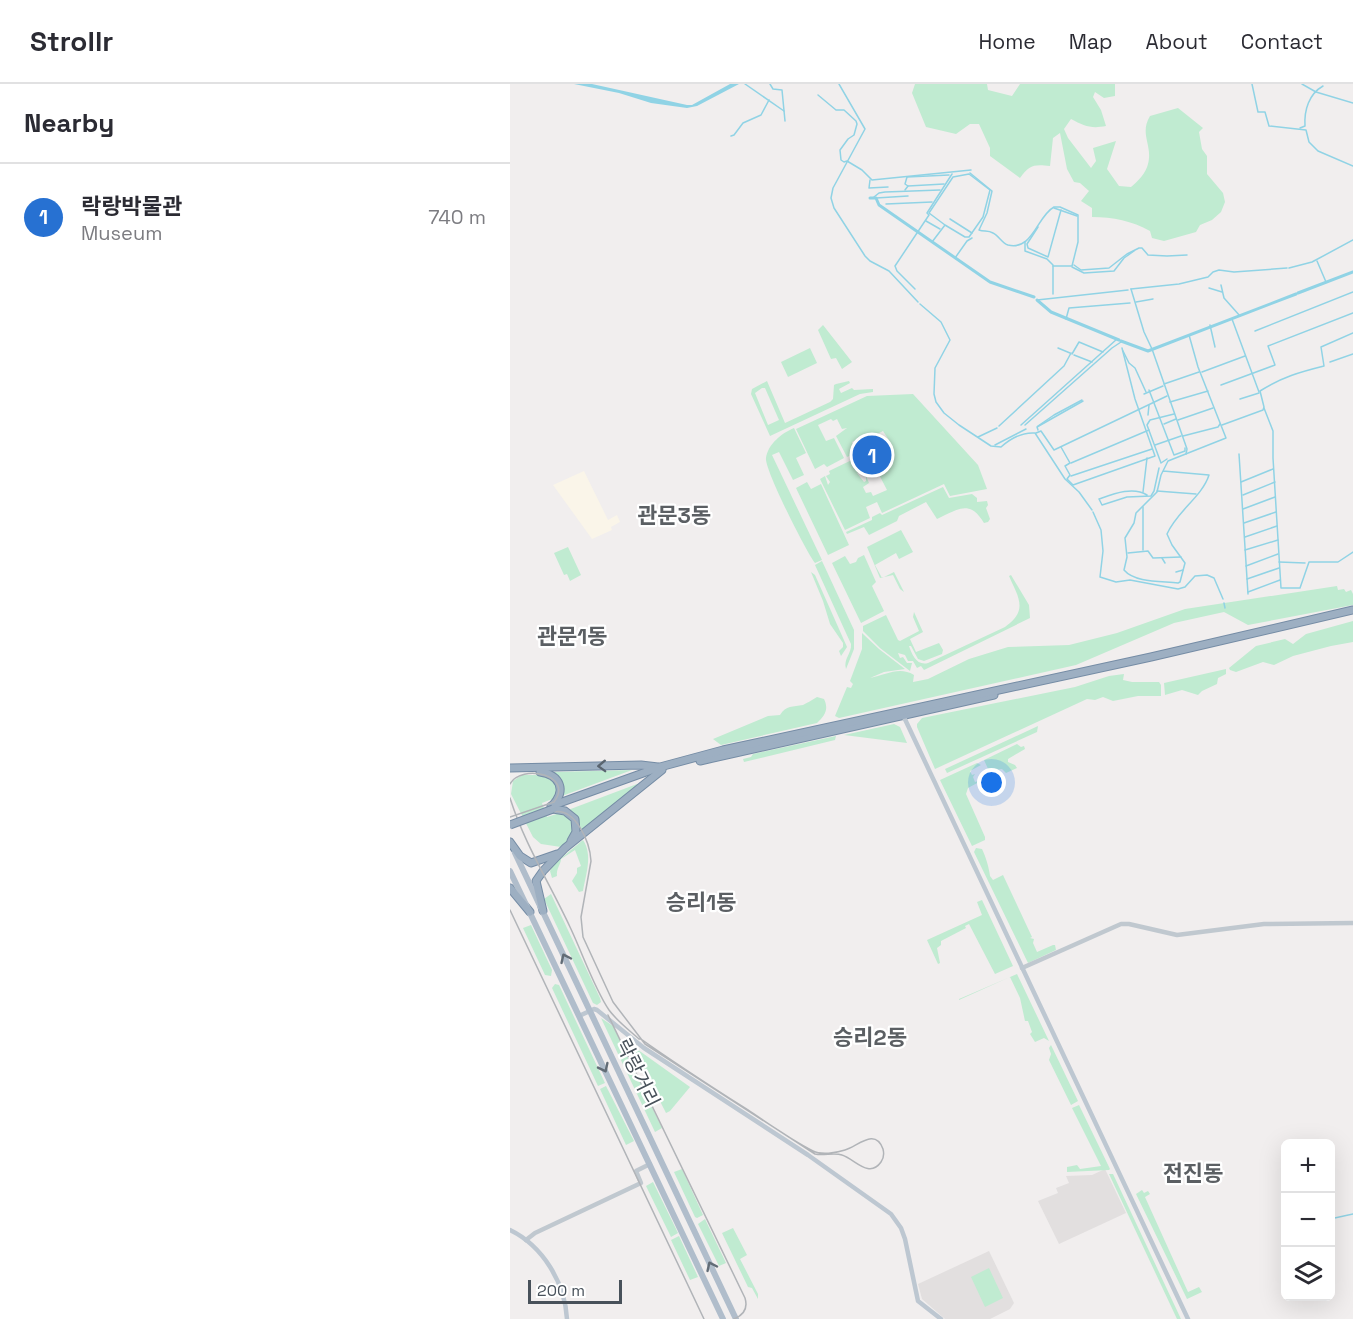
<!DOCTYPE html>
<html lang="en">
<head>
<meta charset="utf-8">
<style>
	:root { --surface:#fff; --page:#f7f7f7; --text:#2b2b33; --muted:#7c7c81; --line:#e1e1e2; --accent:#2771d2 }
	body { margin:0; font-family:"Space Grotesk","Noto Sans KR",sans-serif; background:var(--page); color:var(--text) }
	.controls { position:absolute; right:18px; bottom:18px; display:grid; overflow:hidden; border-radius:9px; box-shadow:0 6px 24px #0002 }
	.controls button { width:54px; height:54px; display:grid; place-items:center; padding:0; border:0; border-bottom:2px solid var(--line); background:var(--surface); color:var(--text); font:30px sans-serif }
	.scale { position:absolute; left:18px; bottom:15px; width:94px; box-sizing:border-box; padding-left:6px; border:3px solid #48515a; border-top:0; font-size:16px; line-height:21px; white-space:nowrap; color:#48515a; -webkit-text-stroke:4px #fff; paint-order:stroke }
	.you { position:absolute; left:482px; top:699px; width:21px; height:21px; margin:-15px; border:4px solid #fff; border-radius:50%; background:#1a73e8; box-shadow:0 0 0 9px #1a73e833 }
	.badge { display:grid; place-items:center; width:39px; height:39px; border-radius:50%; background:var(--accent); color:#fff; font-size:20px; font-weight:700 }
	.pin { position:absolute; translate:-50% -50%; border:3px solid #fff; box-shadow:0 2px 6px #0006 }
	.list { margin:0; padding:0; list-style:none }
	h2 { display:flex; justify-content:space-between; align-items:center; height:78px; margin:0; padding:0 24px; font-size:26px }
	h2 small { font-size:20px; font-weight:400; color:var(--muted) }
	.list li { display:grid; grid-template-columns:39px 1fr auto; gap:18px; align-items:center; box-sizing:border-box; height:108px; padding:0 24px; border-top:2px solid var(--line) }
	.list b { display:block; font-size:22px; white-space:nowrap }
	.list p { margin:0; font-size:20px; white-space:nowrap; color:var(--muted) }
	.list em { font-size:20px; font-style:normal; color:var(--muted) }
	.icon { flex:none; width:33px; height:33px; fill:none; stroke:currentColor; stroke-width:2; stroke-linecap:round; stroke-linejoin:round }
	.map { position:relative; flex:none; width:843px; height:1235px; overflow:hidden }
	header { display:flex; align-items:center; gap:36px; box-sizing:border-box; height:84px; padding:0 30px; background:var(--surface); border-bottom:2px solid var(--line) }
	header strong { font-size:28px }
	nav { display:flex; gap:33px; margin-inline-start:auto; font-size:21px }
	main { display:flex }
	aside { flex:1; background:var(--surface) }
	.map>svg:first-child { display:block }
	.commercial { fill:#faf5e9 }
	.education { fill:#e2dfdf }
	.green { fill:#c0ebd1; fill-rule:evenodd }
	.water { fill:#90d3e5 }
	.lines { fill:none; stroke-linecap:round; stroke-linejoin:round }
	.stream { stroke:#90d3e5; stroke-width:1.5 }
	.canal { stroke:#90d3e5; stroke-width:3 }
	.trunk-casing { stroke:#758ca5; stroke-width:9 }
	.tertiary { stroke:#c0c8cf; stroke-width:4.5 }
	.secondary { stroke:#bdc7d1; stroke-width:4.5 }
	.primary { stroke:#b0bdcb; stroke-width:6 }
	.trunk { stroke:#9dafc2; stroke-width:7 }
	.tram { stroke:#b1b4b8; stroke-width:1.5 }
	.trunk-bridge-casing { stroke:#758ca5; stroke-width:9; stroke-linecap:butt }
	.trunk-bridge { stroke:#9dafc2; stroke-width:7 }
	.oneway { stroke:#59646f }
	.oneway2 { stroke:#626c76 }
	.labels { text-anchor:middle; stroke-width:4.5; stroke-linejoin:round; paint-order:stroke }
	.street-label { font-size:20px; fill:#48515a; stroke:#fff }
	.quarter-label { font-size:22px; font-weight:bold; fill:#5b5f63; stroke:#fff }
</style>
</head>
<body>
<header>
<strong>Strollr</strong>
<nav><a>Home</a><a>Map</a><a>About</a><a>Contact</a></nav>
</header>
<main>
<aside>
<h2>Nearby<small></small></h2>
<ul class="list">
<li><span class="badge">1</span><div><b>락랑박물관</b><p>Museum</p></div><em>740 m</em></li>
</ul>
</aside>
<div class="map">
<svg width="843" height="1235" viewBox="0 0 843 1235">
	<rect width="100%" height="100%" fill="#f1eeee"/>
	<!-- commercial -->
	<path class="commercial" d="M74,387l24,49 9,-5 3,7 -9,5 1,3 -20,9 -39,-54z"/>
	<!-- education -->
	<g class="education">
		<path d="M595,1085l21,44 -67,31 -21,-43 20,-8 -2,-5 13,-5 -3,-7 26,-1z"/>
		<path d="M479,1167l25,52 -4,6 -20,10h-45l-23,-20 -4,-15z"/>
	</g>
	<!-- green -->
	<g class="green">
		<path d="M405,0h72l1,6 24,6 8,-12h95v12l-11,2 -9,-6 -2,5 8,13 5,16c-15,3 -22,0 -35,-7l-7,10 4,9 23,30 5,-7 -3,-13 23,-7 -9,28 12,17 12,1c7,-6 15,-14 17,-23 5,-19 -9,-30 2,-48l28,-8 25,20 -4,4 3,17 5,7v18l16,19 2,9 -4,10 -9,8 -12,5 -4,7 -32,9 -12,-3 -2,-7c-18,-10 -37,-14 -58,-14v-9l-11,-7 8,-10 -9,-8 -6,-1 -7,-13 -7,-36 -7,5 -3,28c-16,-2 -21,-1 -30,12l-30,-22v-8l-11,-24h-9l-14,10 -30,-7 -14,-34z"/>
		<path d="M313,241l29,37 -10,7 -6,-11 -5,1 -13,-29z"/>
		<path d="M300,264l7,15 -29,14 -7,-15z"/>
		<path d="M257,297l18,42 45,-21 3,-3 1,-14 2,-1 13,-3 1,2 -11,6 2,4 11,-5 2,2 19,-1v3l-13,2 -90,42 -19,-42 1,-5zM252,304h3l14,32 -11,5 -13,-32z"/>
		<path d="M403,310l65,71 9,24 -37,7 -6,-12 -62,29 -5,-11 -11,5 4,11 -25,12 -25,-51 5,-3 3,9 2,-3 -4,-6 4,-2 -1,-3 29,-14 3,4 -2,3 2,-2 6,12 -3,1 -3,-4 -4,2 7,9 2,-1v-5l3,7 -6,4 3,6 5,-1 2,4 14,-6 -14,-27 12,-6 1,2 4,-2c5,-11 -2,-18 -7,-26l-10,5 -2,-3 -4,2 -1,-2v2l-14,7 4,11 -9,4 -11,-21 11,-8 -5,1 -5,-10 -4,2 -2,-2 -13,6 8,16 8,-3 10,20 -17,9 -3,-3 -9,5 -19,-40 71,-33z"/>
		<path d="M284,344l12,25 -10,5 8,17 -11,5 -14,-28 -7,3 50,105 -7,3c-8,-10 -51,-94 -49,-105 2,-14 16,-25 28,-30z"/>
		<path d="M297,398l4,7 10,-5 28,61 -21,10 -32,-67z"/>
		<path d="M433,403l6,11 23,-4 5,4v4l10,-1 1,4 -2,3 4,11 -2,3 -4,1c-14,-24 -26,-14 -47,-4l-11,-17 -27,14 -2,5 -28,14 -5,-8 -17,7 -1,-2 26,-12v-3l8,-4 2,2z"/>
		<path d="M391,446l12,22 -14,7 -3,-6 -21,12 7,13 12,-6 10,20 -4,-3 -7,-14 -13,3 -13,-31z"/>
		<path d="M58,463l13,28 -11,6 -3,-7 -3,1 -10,-22z"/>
		<path d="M354,471l12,27 -4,4 12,25 -23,12 -29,-60 13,-7 5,8 6,-2 2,-4z"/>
		<path d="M312,477l32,69v19l-8,20c-3,-10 6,-16 5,-25l-36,-79z"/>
		<path d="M301,488l4,3 32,72 -6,9 -2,-5 4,-4v-4l-13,-19 -7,-23z"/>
		<path d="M501,491l18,30 1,13 -106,52 -3,-4 -4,2 -4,-7h-5l-3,-6 -7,-2 2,5 3,-1 4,6h5l-2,8 -30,-23 -17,-17v-5l23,-11 12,25 2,1 19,-10 -6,-14 1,-5 9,20 -13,7 6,13 23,-9 4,7 -1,4 -18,7 -6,-2 -7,-13h-2c3,9 8,20 19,17l77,-36c24,-17 13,-30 4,-51z"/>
		<path d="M827,502l1,4 6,-1 2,3 5,-2 2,4v11l-105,20 -24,-13 -50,11 -98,42 -237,53 -4,-2 12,-29 4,1 2,-4 -3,-3 12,-32v-16l17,16 26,20 -21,3 -14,6c16,-3 29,-12 44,-3l-1,7 15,-3 41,-20 39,-12 61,-2 48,-12 68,-24z"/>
		<path d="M843,537v21l-22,4 -38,10 -19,9 -11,-3 -27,10 -6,-2 -1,-2 27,-22 29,-7 8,5 13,-10z"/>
		<path d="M716,585v5l-8,4 -1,6 -15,7 -4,4 -16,-5 -17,5 -1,-12z"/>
		<path d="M614,590l-1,6 9,2h27l2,3v11h-23l-25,5 -10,-4 -8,3 -8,-1 -152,70 -18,-42v-3l5,-6 153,-31 34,-11z"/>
		<path d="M307,613l7,2c5,10 1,17 -7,24l-96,22 -8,-6 55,-23 12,-1c6,-10 13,-8 23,-10 4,-2 9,-5 14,-8z"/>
		<path d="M384,640l6,3 7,16 -63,-8z"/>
		<path d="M528,642l-1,6 -90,41 -2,-4z"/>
		<path d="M326,652l-1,4 -91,22 -1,-3 8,-2 2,-3z"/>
		<path d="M507,660l4,3 3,-1 1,3 -17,10v3l7,3 2,3 -11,5 -4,-4 -13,2 -5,-11z"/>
		<path d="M467,679l4,2 -11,6 2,4 3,-1 -2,3 2,5 3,-1 1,1 -11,6 -2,6 19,43v3l-13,6 -32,-66z"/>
		<path d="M122,686l-70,26 -1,-16 -9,-8z"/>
		<path d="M12,691c16,0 42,-2 33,23l-13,5 5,14 16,-5 6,4 6,10 -3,11 -11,10 -20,-3 -8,-7 -22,-43 2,-13z"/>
		<path d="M127,700l2,1 -56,47 -5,-10 -10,-12z"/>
		<path d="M73,756c10,15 3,34 0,51l-4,1 -7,-11 5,-8v-5l4,-2 -6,-16 -14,9c0,5 -5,10 -4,17l-5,2 -2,-7 3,-6z"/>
		<path d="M466,764l6,1c4,8 7,19 8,27l3,4 10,-5 29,62 -2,1 4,1 -1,4 4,9 16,-7h2l1,5 -28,13 -54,-111z"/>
		<path d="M41,810l49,104 1,4 -4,3 -4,-2 -49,-104z"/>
		<path d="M472,816l31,66 -18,8 -26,-50 -4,2 1,2 -25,13v4l-4,3 3,15 -2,1 -11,-24 55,-25 -5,-13z"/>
		<path d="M21,841l21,45 -1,6 -6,-1 -22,-47z"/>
		<path d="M507,890l32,67 -5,-3 -9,4 -5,-8 2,-2 -4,-11h-3l-5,-23 -10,-21 -51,23v-1z"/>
		<path d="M45,900l4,1 46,98 -7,3 -46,-98z"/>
		<path d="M91,934l12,8 49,102 -7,4z"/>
		<path d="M541,961l27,56 -7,4 -22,-45 2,-6 -2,-6z"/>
		<path d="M124,963l56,40 -20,24 -4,2 -33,-65z"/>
		<path d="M96,1002l28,55 -8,4 -26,-56z"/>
		<path d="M569,1021l31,64 -1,1 -42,2v-5l10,-2 3,4 21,-3 -29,-58z"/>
		<path d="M172,1085l21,46 -6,3 -2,-1 -21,-45z"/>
		<path d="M599,1090h4l68,145h-4z"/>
		<path d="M143,1098l25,51 -7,4 -25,-51z"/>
		<path d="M632,1106l2,3 4,-2 2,3 -5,3 43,95 11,-5 3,5 -15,7 -51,-105z"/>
		<path d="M195,1135l21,44 -7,3 -21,-42z"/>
		<path d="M223,1144l14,27 -7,4 18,35v5l-6,-11 -4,-1 -26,-54z"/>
		<path d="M169,1152l19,41 -8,3 -19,-40z"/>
		<path d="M479,1184l14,30 -18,9 -14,-30z"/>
	</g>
	<!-- water -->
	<path class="water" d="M64,0h18l95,21h5l38,-21h9l-42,22 -10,2 -36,-5 -32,-10z"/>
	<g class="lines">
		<!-- stream -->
		<g class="stream">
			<path d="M235,0l39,27"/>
			<path d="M260,0l3,5 9,1 3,31"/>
			<path d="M329,0l26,45 -32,59 -2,10 3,10 31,48 5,5 19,10 29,31"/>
			<path d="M742,0l6,28h7l4,14 37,4 3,12 9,9 35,15"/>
			<path d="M792,0l14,8 37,11"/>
			<path d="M308,11l18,15h8l12,11 1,3 -3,11 -6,4 -8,11 1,10 3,2 3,-1 15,9 10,10 99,-10"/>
			<path d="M790,44l5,-2c-1,-16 4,-32 18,-40"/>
			<path d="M221,52l3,-1 9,-12 18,-8 8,-15"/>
			<path d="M460,89l22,18 -5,22 -8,17c5,2 9,0 14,3 6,3 9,10 15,12 25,6 29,-29 46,-38h6l18,8v27l-6,24h-19"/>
			<path d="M360,96l-1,8 19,-1"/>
			<path d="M398,102l36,-2"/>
			<path d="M395,106l3,-4 -3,-2 2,-7 42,-2"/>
			<path d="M364,113l5,-4 6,-1 55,-2"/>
			<path d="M366,114l32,-2"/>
			<path d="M376,120l46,-2"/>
			<path d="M544,124l23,8"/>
			<path d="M440,135l22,14"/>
			<path d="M416,137l14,8"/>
			<path d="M528,143l-11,17 1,4 20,9 13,-47"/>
			<path d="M422,158l13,-17 -16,-12 24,-36 16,-3 21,16 -7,27 -14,20h-4l-20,-12"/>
			<path d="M515,158v9l22,8 6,6v29"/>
			<path d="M445,174l12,-17 5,-3"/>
			<path d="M807,177l9,21"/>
			<path d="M564,181l7,5 28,-2 18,-14 12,-6h3l6,7 19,1 20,-1"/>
			<path d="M562,183l12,6 30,-2 10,-13 10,-7"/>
			<path d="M779,184l23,-6 41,-22"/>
			<path d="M711,201l3,13 16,18"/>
			<path d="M699,204l13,4"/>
			<path d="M405,205l-18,-18 -2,-5 34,-51 -2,-2 25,-39"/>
			<path d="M621,205l13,43 8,17 35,100 -1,5"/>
			<path d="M621,205l48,-5 29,-7 5,-5 6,-2 15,2 53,-4"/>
			<path d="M527,216l91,-10"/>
			<path d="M626,218l17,-3"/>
			<path d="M410,220l21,18 9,18 -15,28 -1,26 2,8 8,11 15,12 32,21 10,1c9,-8 21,-15 34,-14l30,46 14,13 13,18"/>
			<path d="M556,235l3,-11 61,-5"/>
			<path d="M722,235l27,73"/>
			<path d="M700,241l5,22"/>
			<path d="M745,247l98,-39"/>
			<path d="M548,264l12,5"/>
			<path d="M613,267l6,12 6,5 11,24"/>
			<path d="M562,270l7,-12 24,10"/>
			<path d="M564,271l18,7"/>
			<path d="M820,278l23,-8"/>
			<path d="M692,288l43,-16"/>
			<path d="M654,300l35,-12"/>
			<path d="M711,301l54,-20 -7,-19 85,-33"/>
			<path d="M639,306l25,65 11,-4v-3"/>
			<path d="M634,310l19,-8"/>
			<path d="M730,315l19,-6"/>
			<path d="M660,318l38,-11"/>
			<path d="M754,324l9,23v27l8,130h19l9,-26h29l15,-10"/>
			<path d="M638,331l1,-10"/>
			<path d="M668,336l35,-12"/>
			<path d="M654,340l12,-5"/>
			<path d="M511,341l96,-86"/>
			<path d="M515,341l87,-77 9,-6"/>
			<path d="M712,341l41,-15 1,-3 -4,-16c22,-14 40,-19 64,-25l-3,-19 32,-14"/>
			<path d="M489,342l65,-60 7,-13"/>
			<path d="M528,342l16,-11 28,-15"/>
			<path d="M528,346l-1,-3 46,-26"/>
			<path d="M526,349l5,-2 13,19 113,-54"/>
			<path d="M673,352l35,-9 2,-3"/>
			<path d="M468,353l19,-9"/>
			<path d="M485,361l31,-16"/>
			<path d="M645,361l26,-9"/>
			<path d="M551,363l9,16 -5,3 5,9 -3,4 6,6 82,-29 -20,-57 -13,-51"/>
			<path d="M729,370l9,140"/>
			<path d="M657,375l-6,4 -14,-38 3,-5 24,-6"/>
			<path d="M561,379l78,-33"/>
			<path d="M653,387l46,4c-7,22 -32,36 -42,59l5,11 13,18 -5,19 -2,1c-16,-2 -43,0 -54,-13l3,-13 -2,-19 9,-15 2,-10 21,-21 4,-17 7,-14 58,-23 -28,-71 -9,-32"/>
			<path d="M561,392l81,-27"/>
			<path d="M731,398l32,-13"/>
			<path d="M647,407l39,3"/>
			<path d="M633,408l4,-34"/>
			<path d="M637,411c-14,-9 -34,-1 -48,4l3,6 25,-8 24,-1 3,-5 5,-23"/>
			<path d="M733,411l32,-13"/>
			<path d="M733,425l32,-12"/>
			<path d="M583,428l8,18 2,21 -3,26 16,5 14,-2 48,9 7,-2 10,-11 12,-1 7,3 9,21"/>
			<path d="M734,439l32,-11"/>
			<path d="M735,453l32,-11"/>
			<path d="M633,466v-43"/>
			<path d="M735,466l33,-10"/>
			<path d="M618,469l20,-2 5,7 28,-1"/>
			<path d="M652,474l3,5"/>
			<path d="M769,478l26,1"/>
			<path d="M736,482l32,-12"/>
			<path d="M666,488l7,-2"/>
			<path d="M737,495l32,-11"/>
			<path d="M738,508l32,-12"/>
			<path d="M714,519l1,5"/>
			<path d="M820,1135l23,-5"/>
		</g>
		<!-- canal -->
		<g class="canal">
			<path d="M360,114h6l3,7 111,77 44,15"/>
			<path d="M788,209l55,-21"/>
			<path d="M527,216l14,12 68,28"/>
			<path d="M611,257l27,10 148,-57"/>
		</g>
		<!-- trunk casing -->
		<g class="trunk-casing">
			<g id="trunk">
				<path d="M190,677l294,-66"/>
				<path d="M0,684l131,-3 17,2"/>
				<path d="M30,688c20,3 27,18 12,34"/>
				<path d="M41,722l109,-39 63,-17 428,-93 202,-47"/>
				<path d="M43,725l12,2 10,8 1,13 -5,9"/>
				<path d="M0,758l10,14 11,7 26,-9"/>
				<path d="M0,804l20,24"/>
				<path d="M33,827l-7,-30 7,-10 22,-23 97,-78"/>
			</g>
		</g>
		<!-- tertiary -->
		<g class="tertiary">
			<path d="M512,884l99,-44h8l48,11 87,-11 89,-1"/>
			<path d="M16,1156l9,-7 106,-50 -5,-12 14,-7"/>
		</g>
		<!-- secondary -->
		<g class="secondary">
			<path d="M393,631l285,604"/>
			<path d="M69,932l15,-7 3,1 47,38 164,107 83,59 10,14 4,11 13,62 23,18"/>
			<path d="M0,1146c33,16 55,53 57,89"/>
		</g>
		<!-- primary -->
		<g class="primary">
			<path d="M5,769l221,466"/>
			<path d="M0,787l213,448"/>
		</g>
		<!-- trunk -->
		<use href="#trunk" class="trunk"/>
		<!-- tram -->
		<g class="tram">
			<path d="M0,700c11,-21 65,-9 44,18l-44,15"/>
			<path d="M0,714c14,45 40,86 60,129 12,25 24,61 39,83 8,11 20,20 30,29h2c35,25 71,48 107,71 21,14 43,30 65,41 8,4 23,2 32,-1 12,-3 30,-23 38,-1 1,4 1,9 -2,13 -12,17 -26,-3 -39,-7 -8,-3 -18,1 -27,-1l-170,-110 -32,-42 -30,-65 -2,-20 10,-56c-1,-18 -15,-54 -38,-49l-43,15"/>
			<path d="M0,826l194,409"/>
			<path d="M98,931l137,283c3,10 -1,17 -11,21"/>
		</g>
		<!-- trunk-bridge casing -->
		<g class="trunk-bridge-casing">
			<path id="trunk-bridge" d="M0,741l43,-16"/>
		</g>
		<!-- trunk-bridge -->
		<use href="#trunk-bridge" class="trunk-bridge"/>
	</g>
	<!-- one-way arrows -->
	<defs><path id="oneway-chevron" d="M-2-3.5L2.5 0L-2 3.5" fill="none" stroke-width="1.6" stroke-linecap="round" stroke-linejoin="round" transform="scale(1.5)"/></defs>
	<use class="oneway" href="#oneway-chevron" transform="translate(92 682) rotate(178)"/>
	<g class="oneway2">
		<use href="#oneway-chevron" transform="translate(55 874) rotate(-115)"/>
		<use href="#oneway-chevron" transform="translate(94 984) rotate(64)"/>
		<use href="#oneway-chevron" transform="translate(201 1182) rotate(-115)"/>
	</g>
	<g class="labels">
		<!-- street labels -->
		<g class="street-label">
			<text transform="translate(128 989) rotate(64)" y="7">락랑거리</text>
		</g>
		<!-- quarter labels -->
		<g class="quarter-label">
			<text x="164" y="439">관문3동</text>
			<text x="62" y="560">관문1동</text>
			<text x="191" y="826">승리1동</text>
			<text x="360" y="961">승리2동</text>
			<text x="683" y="1097">전진동</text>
		</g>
	</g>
</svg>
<div class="controls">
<button>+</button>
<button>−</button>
<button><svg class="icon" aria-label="layers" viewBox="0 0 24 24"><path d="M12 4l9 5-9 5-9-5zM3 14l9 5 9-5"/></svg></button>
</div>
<div class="scale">200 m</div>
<div class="you"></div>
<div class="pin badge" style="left:362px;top:371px">1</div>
</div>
</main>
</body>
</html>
